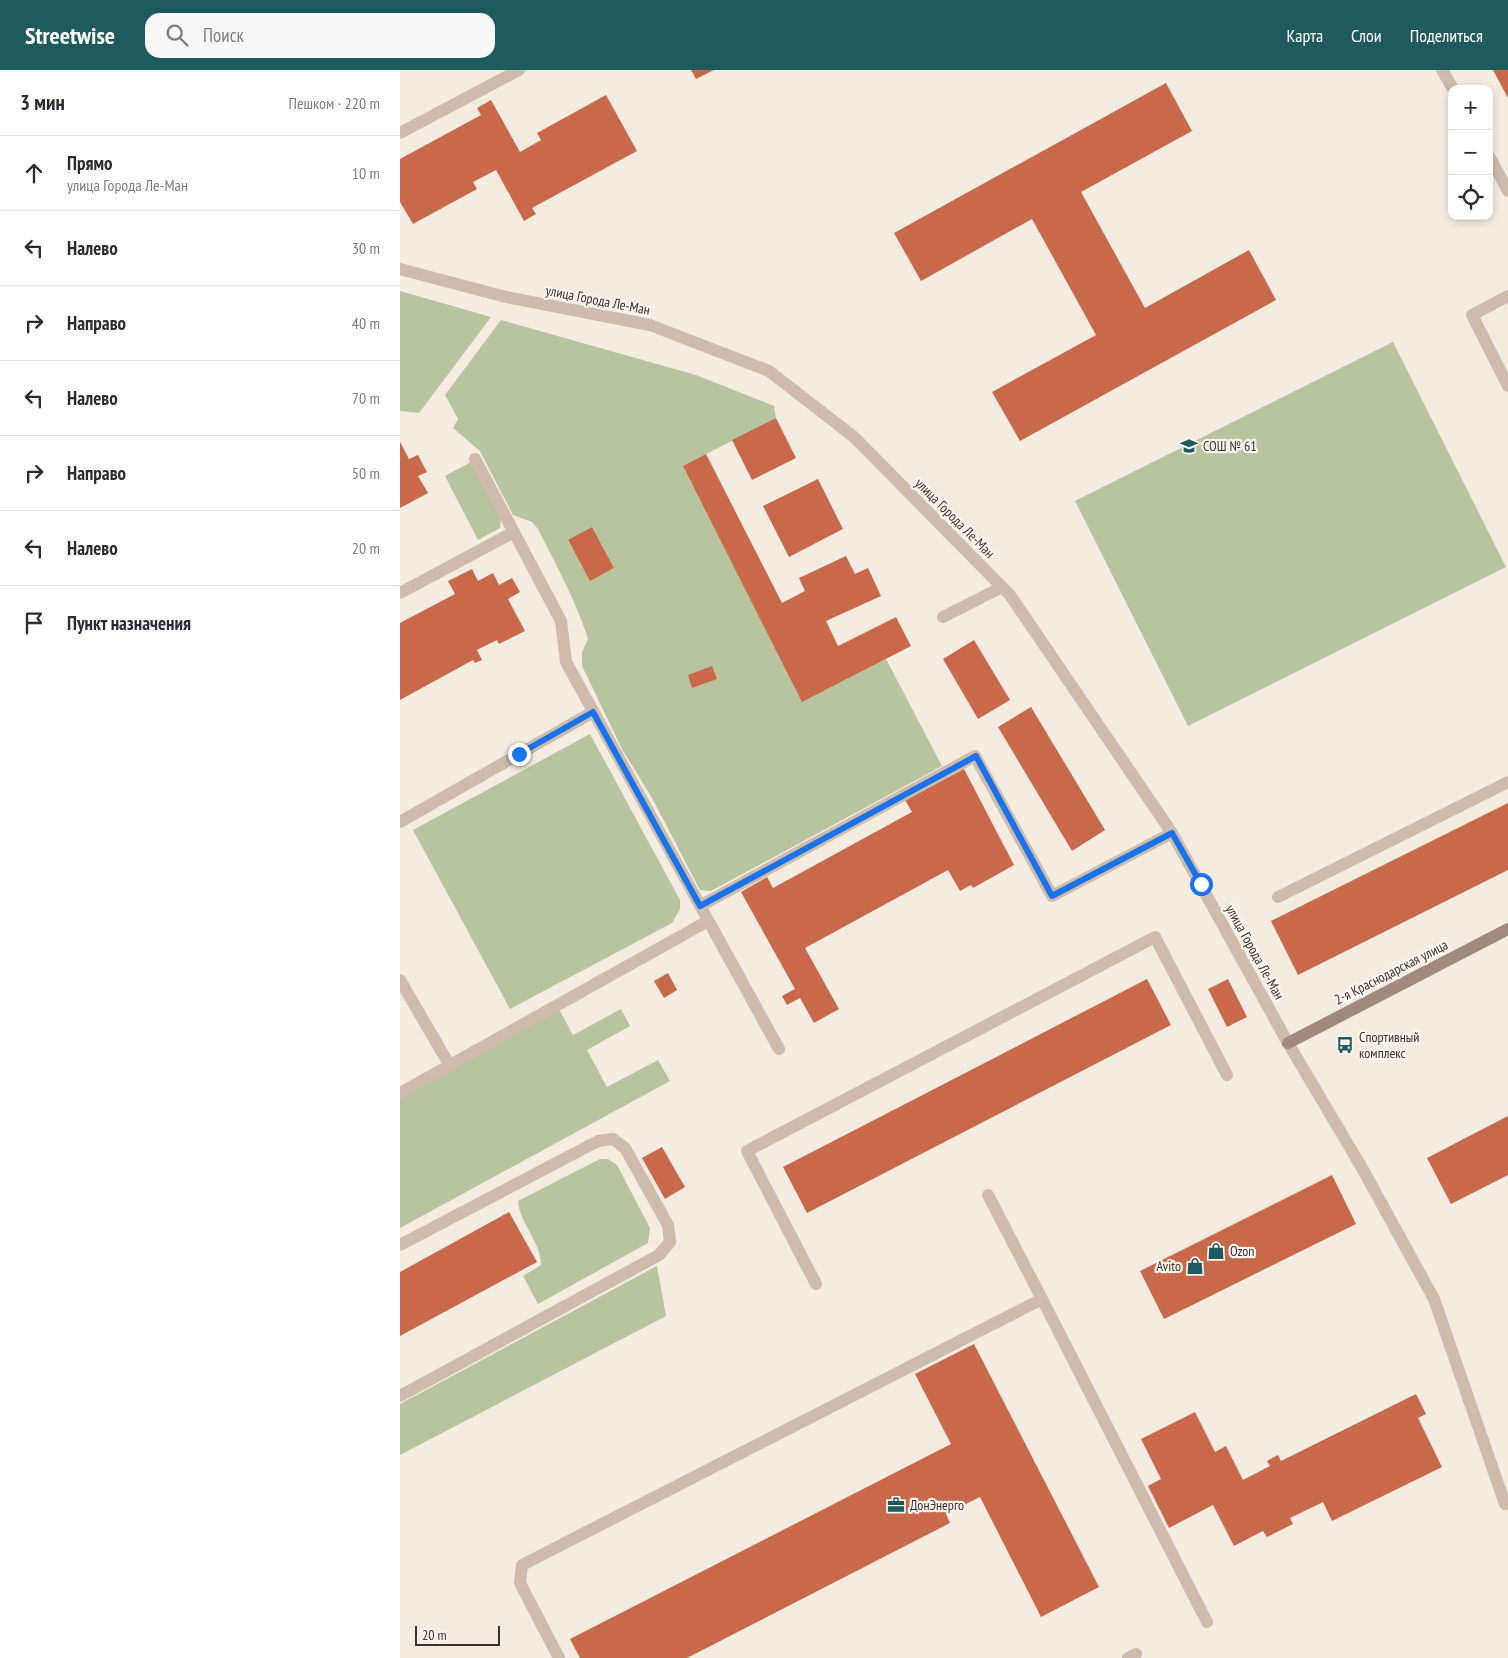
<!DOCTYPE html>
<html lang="ru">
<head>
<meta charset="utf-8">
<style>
	:root { --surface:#fff; --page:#f7f7f7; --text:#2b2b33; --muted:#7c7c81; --line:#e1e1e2; --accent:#1f5a5e }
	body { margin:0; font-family:"PT Sans Narrow",sans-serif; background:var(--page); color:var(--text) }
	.controls { position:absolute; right:15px; top:15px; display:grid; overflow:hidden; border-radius:10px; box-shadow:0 2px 8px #0003 }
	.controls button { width:45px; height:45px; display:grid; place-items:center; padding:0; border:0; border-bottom:1px solid var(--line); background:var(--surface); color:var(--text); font:25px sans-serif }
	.scale { position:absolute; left:15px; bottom:12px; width:85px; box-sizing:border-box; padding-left:5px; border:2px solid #3b302b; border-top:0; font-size:14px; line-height:18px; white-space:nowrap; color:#3b302b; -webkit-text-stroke:4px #fbf5ee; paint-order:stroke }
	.stop { position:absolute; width:15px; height:15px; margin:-11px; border:4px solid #1a73e8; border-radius:50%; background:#fff }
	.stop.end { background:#1a73e8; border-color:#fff; box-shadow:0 1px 5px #0008 }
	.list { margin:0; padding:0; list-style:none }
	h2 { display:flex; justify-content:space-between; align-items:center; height:65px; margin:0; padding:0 20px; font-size:21px }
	h2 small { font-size:16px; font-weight:400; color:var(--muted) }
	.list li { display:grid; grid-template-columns:32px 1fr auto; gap:15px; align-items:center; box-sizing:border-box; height:75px; padding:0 20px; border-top:1px solid var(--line) }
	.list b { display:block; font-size:19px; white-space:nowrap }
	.list p { margin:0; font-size:16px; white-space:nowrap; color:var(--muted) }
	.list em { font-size:16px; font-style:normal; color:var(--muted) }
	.icon { flex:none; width:28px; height:28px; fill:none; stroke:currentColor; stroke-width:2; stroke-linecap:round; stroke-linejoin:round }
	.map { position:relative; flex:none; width:1108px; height:1588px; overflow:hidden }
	header { display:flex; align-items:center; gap:30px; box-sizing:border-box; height:70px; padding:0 25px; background:var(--accent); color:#fff }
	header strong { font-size:24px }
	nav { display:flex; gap:28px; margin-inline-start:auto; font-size:18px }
	.search { width:350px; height:45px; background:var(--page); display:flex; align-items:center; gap:12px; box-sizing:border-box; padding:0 18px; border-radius:15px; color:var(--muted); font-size:19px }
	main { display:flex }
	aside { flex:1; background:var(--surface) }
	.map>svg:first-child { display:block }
	.green { fill:#b8c4a0; fill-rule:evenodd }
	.building { fill:#c8694b }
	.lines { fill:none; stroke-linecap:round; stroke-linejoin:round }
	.lane { stroke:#cdbbac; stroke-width:12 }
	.street { stroke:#cdbbac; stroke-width:12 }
	.secondary { stroke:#a18a7d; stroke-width:12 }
	.route { stroke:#1a73e8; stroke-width:6 }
	.labels { text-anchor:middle; stroke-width:4.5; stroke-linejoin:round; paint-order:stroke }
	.street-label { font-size:14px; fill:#3b302b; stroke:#fbf5ee }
	.poi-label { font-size:14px; fill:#3b302b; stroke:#fbf5ee; text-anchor:start }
</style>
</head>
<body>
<header>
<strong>Streetwise</strong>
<div class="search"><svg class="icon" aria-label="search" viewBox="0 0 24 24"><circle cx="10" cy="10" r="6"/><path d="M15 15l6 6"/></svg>Поиск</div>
<nav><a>Карта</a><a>Слои</a><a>Поделиться</a></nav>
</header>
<main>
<aside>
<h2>3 мин<small>Пешком · 220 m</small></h2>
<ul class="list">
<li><svg class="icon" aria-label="ahead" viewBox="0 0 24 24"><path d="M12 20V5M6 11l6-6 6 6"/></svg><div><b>Прямо</b><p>улица Города Ле-Ман</p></div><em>10 m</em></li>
<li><svg class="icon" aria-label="left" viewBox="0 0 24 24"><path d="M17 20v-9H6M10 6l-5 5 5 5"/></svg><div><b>Налево</b></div><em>30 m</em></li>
<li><svg class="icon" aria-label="right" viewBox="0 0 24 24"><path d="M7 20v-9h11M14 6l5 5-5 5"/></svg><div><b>Направо</b></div><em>40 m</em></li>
<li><svg class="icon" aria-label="left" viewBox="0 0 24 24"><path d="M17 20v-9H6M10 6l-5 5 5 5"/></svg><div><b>Налево</b></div><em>70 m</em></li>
<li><svg class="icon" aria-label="right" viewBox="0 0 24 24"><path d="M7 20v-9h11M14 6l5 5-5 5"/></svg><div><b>Направо</b></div><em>50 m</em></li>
<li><svg class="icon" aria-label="left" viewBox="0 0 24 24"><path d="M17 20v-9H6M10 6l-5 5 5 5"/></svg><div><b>Налево</b></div><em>20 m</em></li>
<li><svg class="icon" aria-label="arrive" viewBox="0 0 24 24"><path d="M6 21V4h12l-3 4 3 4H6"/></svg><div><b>Пункт назначения</b></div></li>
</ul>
</aside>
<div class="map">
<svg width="1108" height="1588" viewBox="0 0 1108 1588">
	<rect width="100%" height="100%" fill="#f4ebe1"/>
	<!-- green -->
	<g class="green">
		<path d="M0,221l91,26 -72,96 -19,-2z"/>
		<path d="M101,250l195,55 78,31 2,12 -93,48 119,235 84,-42 56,107 -231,125 -11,-1 -48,-92 -30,-49 -40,-83v-14l6,-13c-12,-38 -32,-74 -50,-110l-6,-7 -19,-7 -33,-64 -27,-23 5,-9 -13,-24zM192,457l22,41 -24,12 -22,-39z"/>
		<path d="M993,272l113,225 -318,159 -113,-225z"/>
		<path d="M71,392l30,55 -1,11 -22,12 -33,-64z"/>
		<path d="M190,664l90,166v9l-8,14 -162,86 -97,-179z"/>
		<path d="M155,932l18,33 48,-26 9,17 -43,24 20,37 51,-27 12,21 -270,147v-136z"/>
		<path d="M200,1089h8l9,6 33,63 -2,15 -110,61 -15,-28 18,-11c0,-23 -21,-41 -23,-64z"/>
		<path d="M257,1196l9,50 -266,139v-51z"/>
	</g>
	<!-- building -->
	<g class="building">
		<path d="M291,0h23l-18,9z"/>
		<path d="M1093,0h15v28z"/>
		<path d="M766,13l26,48 -111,61 64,116 104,-58 27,50 -256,141 -28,-49 104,-57 -64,-116 -111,62 -27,-48z"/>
		<path d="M206,25l31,56 -105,57 4,6 -12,7 -28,-51 -23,12 4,7 -64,35 -13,-22v-43l81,-44 -4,-7 14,-8 29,52 21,-12 -4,-7z"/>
		<path d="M376,348l20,40 -44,22 -20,-40z"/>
		<path d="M0,372l9,17 9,-4 9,17 -9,4 10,17 -28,15z"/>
		<path d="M306,384l76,149 23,-12 -6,-13 47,-22 9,18 13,-6 13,28 -55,25 12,25 58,-29 15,29 -109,56 -119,-236z"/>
		<path d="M418,409l25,50 -54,28 -26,-51z"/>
		<path d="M192,457l22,41 -24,13 -22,-41z"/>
		<path d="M72,499l6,12 15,-8 6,12 13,-7 8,14 -12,7 17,32 -26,13 -2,-4 -20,10 5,10 -7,3 -2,-3 -73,40v-77l55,-29 -7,-13z"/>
		<path d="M574,570l36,60 -32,19 -35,-60z"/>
		<path d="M312,596l5,13 -25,9 -4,-13z"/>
		<path d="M631,637l74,123 -33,21 -74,-124z"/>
		<path d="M564,699l50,96 -41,23 -2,-3 -11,6 -12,-21 -143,78 34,61 -25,14 -14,-25 -13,7 -5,-9 13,-7 -54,-97 26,-15 6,11 139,-76 -7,-12z"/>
		<path d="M1108,733v67l-210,105 -27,-54z"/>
		<path d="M268,903l9,17 -13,8 -10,-17z"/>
		<path d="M747,909l24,46 -364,188 -24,-46z"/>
		<path d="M828,909l19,38 -20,10 -19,-38z"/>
		<path d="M1108,1046v59l-57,29 -24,-46z"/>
		<path d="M262,1077l23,40 -20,12 -23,-41z"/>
		<path d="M932,1105l24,49 -192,95 -24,-48z"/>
		<path d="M109,1142l28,50 -137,74v-64z"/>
		<path d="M574,1274l125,243 -58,30 -61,-120 -34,17 4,9 -263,135h-107l-10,-19 381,-195 -36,-70z"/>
		<path d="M1016,1324l10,20 -8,4 24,49 -110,54 -9,-19 -33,16 3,6 -26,13 -4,-6 -29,15 -21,-41 -44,23 -21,-42 13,-7 -20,-40 54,-27 20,40 11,-6 17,34 27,-14 -3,-5 11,-6 3,6z"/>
	</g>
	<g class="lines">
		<!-- lane -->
		<g class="lane">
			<path d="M1042,0l11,19"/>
			<path d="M0,63l119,-63"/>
			<path d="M1089,86l19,35"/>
			<path d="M1108,226l-36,19 36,71"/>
			<path d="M75,389l86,162 5,41 213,387"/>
			<path d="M0,523l114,-61"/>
			<path d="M543,547l59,-30"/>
			<path d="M0,752l193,-110"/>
			<path d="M878,827l230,-115"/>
			<path d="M300,836l275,-150 77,140 120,-63"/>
			<path d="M0,910l50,86"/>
			<path d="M888,973l74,125 72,131 71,205"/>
			<path d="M0,1023l308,-172"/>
			<path d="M0,1175l198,-104 15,-2 12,9 43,77 2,17 -11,13 -259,141"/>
			<path d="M416,1214l-69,-133 408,-214 72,138"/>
			<path d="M642,1229l165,323"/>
			<path d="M159,1588l-39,-75 2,-18 520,-266 -54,-104"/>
			<path d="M728,1588l8,-4"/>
		</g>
		<!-- street -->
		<path class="street" d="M0,199l106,28 144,28 119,46 85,66 156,158 162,238 116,210"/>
		<!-- secondary -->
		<path class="secondary" d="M888,973l220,-114"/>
	</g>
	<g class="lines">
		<!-- route -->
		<path class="route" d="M119,684l74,-42 107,194 276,-150 76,140 120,-63 29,51"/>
	</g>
	<!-- icons -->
	<defs>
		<g id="school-bare" transform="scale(1.35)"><path d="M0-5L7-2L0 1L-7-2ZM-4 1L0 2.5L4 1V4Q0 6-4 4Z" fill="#1f5a5e" stroke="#fbf5ee" stroke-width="2.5" paint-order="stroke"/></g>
		<g id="bus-bare" transform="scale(1.35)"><path d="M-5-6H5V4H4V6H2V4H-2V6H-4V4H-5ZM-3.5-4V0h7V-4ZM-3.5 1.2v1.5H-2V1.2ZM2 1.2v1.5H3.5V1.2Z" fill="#1f5a5e" stroke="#fbf5ee" stroke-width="2.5" paint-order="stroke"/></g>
		<g id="shop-bare" transform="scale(1.35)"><path d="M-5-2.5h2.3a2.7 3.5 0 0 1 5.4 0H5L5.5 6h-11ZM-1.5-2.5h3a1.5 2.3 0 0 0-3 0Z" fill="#1f5a5e" stroke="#fbf5ee" stroke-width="2.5" paint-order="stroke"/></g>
		<g id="office-bare" transform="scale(1.35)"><path d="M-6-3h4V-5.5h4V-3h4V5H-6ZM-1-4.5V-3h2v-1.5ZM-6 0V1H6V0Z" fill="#1f5a5e" stroke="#fbf5ee" stroke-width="2.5" paint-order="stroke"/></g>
	</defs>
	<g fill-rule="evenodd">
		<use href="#school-bare" x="789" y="376"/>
		<use href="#bus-bare" x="945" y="975"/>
		<use href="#shop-bare" x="816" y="1181"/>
		<use href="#shop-bare" x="795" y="1196"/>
		<use href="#office-bare" x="496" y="1435"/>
	</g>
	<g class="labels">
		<!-- street labels -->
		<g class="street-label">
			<text transform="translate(198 230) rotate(11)" y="5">улица Города Ле-Ман</text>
			<text transform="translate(555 448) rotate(45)" y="5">улица Города Ле-Ман</text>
			<text transform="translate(855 882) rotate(61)" y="5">улица Города Ле-Ман</text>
			<text transform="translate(991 902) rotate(-27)" y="5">2-я Краснодарская улица</text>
		</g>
		<!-- poi labels -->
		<g class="poi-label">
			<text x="803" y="381">СОШ № 61</text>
			<text x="959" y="972">Спортивный<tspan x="959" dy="16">комплекс</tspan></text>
			<text x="830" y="1186">Ozon</text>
			<text x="781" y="1201" text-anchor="end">Avito</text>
			<text x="510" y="1440">ДонЭнерго</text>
		</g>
	</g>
</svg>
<div class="controls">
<button>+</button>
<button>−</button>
<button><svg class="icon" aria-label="locate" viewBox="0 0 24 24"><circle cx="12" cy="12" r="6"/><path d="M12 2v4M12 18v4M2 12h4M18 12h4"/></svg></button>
</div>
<div class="scale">20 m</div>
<div class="stop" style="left:801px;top:814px"></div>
<div class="stop end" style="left:119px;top:684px"></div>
</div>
</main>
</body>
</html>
